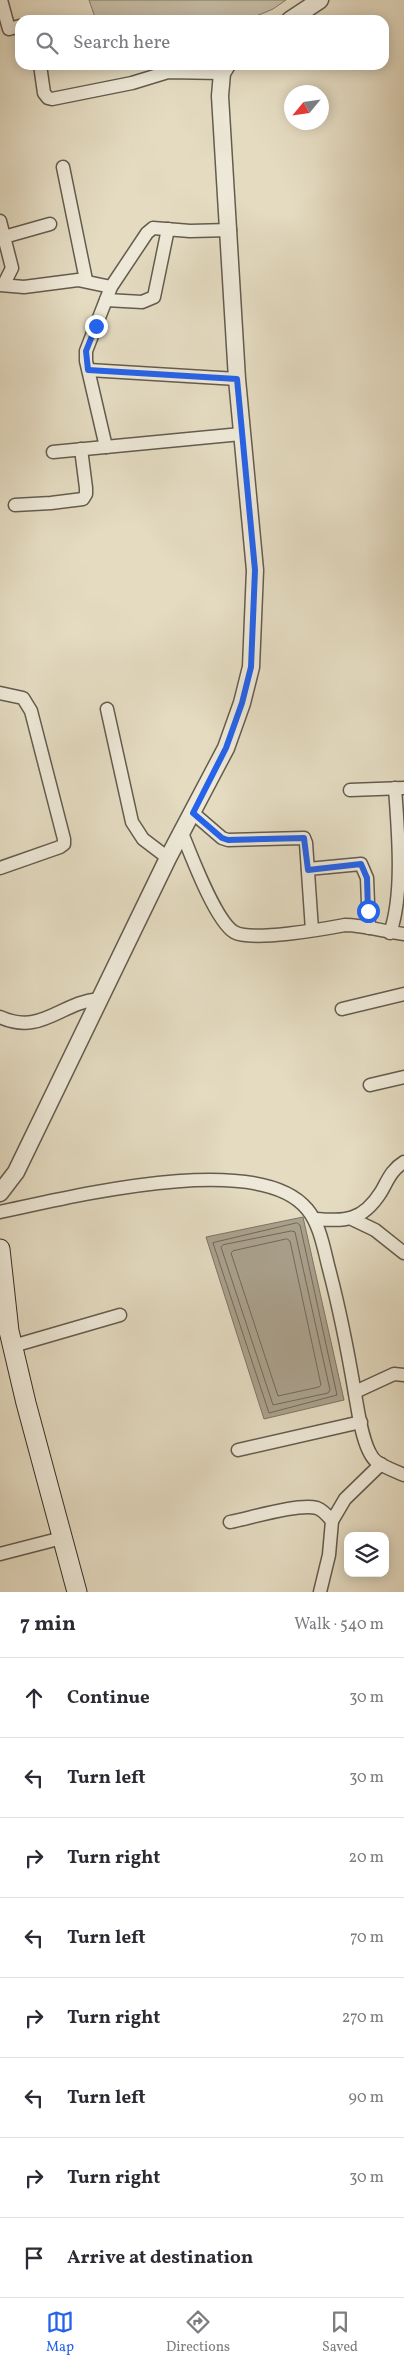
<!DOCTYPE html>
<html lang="en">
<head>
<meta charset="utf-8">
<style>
	:root { --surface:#fff; --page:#f7f7f7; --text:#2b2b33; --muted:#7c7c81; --line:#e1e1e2; --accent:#2563eb }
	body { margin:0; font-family:Vollkorn,serif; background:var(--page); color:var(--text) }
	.controls { position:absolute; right:15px; bottom:15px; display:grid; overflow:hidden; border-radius:10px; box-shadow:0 2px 12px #0003 }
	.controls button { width:45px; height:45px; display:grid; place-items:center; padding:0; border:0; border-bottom:1px solid var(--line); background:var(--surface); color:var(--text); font:25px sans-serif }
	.compass { position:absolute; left:284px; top:85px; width:45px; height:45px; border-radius:50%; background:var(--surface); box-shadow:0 2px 12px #0003; rotate:241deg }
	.stop { position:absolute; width:15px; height:15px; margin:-11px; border:4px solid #2563eb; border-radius:50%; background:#fff }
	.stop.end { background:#2563eb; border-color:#fff; box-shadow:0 1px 5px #0008 }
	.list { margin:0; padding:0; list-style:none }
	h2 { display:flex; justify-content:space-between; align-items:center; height:65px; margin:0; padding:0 20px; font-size:21px }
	h2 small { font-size:16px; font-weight:400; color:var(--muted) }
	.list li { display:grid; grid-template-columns:32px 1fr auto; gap:15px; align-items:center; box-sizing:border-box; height:80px; padding:0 20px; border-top:1px solid var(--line) }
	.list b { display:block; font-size:19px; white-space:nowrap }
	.list em { font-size:16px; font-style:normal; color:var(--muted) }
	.icon { flex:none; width:28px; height:28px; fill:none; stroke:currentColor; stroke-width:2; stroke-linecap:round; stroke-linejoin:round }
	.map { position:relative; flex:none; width:404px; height:1592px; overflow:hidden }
	.search { position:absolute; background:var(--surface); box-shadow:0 2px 12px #0003; left:15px; right:15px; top:15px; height:55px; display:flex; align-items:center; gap:12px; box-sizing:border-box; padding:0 18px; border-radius:15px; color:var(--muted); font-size:19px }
	.sheet { height:705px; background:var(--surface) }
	nav { display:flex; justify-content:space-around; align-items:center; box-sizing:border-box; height:70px; border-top:1px solid var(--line); background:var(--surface); font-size:14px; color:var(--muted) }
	nav a { display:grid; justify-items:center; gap:2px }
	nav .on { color:var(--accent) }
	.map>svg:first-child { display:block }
	.green { fill:#c7bea7; stroke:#807868 }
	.water { fill:#aaa18d; stroke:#7d7465 }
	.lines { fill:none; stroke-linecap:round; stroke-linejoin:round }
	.shore { stroke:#72695a; stroke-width:1 }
	.minor-casing { stroke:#645c4e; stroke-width:15 }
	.tertiary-casing { stroke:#645c4e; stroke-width:19 }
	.secondary-casing { stroke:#3a3128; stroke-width:21 }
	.minor { stroke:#ede8d7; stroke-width:12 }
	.tertiary { stroke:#ede8d7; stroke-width:16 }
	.secondary { stroke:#ede8d7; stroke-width:19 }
	.route { stroke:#2563eb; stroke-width:6 }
</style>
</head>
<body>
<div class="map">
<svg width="404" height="1592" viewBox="0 0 404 1592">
	<rect width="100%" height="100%" fill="#e4dbc1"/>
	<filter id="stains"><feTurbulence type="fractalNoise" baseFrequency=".004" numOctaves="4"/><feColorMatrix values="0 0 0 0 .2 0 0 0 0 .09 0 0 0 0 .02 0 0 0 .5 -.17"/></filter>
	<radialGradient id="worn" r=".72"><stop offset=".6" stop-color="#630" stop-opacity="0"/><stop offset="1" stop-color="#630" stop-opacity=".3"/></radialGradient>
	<!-- green -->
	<path class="green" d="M89,0h197l-13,9 -26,11h-151z"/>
	<!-- water -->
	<path class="water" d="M303,1217l41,183 -80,19 -58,-182z"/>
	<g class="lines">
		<!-- shore -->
		<g class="shore">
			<path d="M297,1223l3,2 37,170 -68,18 -56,-170z"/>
			<path d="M292,1231l3,1 35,158 -2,3 -55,12 -52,-158 2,-2z"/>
			<path d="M287,1239l3,2 31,144 -2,2 -41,9 -47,-143 2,-2z"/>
		</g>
		<!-- minor casing -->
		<g class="minor-casing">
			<g id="minor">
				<path d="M1,0l8,29 11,-3"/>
				<path d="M40,65l4,28 4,5 4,1 80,-16 36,-11 54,1"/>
				<path d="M63,167l23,113"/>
				<path d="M0,221l12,47 -8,16"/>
				<path d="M4,237l46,-13"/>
				<path d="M0,285l24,2 54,-7 33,7"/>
				<path d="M106,300l36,2 12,-5 14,-68"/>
				<path d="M89,370l148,9"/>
				<path d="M106,447l-20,-86v-10l25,-64 36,-54 6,-5 37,3 40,-1"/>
				<path d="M53,452l188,-18"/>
				<path d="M15,505l36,-2 32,-4 3,-5v-6l-5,-39"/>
				<path d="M0,693l23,5 8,13 33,128v5l-4,3 -60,21"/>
				<path d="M107,709l25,113 11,17 25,19"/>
				<path d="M350,790l54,-2"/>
				<path d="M193,813l29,25 6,2 76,-2 2,5 6,87"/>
				<path d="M182,833c9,22 33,87 52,99 17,10 90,-3 111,-7 20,0 39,7 59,9"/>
				<path d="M308,869l53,-5 6,14 2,50"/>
				<path d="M390,933c14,-39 8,-103 5,-145"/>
				<path d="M342,1009l62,-15"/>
				<path d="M0,1017c41,19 61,-15 99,-18"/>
				<path d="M370,1085l34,-8"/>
				<path d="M0,1212c67,-14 258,-63 307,-3 13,15 17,41 22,60 11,42 19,83 26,125 3,16 8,58 22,68 7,5 18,9 27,13"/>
				<path d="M314,1219c31,2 48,3 67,-27 7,-12 10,-22 23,-30"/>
				<path d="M352,1219l23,11 29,23"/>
				<path d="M13,1346l107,-31"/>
				<path d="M355,1392l39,-18 10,1"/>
				<path d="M238,1450l123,-28"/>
				<path d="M332,1521l13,-22 36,-35"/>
				<path d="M230,1522c21,-4 68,-19 87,-14 6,2 11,8 15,13l-3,34 -9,37"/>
				<path d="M0,1554l62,-16"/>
			</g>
		</g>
		<!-- tertiary casing -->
		<g class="tertiary-casing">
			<g id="tertiary">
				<path d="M290,20l30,-20"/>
				<path d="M0,1193l16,-21 152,-314 58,-110 16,-45 9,-36 4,-97 -18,-191 -17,-283 2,-23 5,-8"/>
			</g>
		</g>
		<!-- secondary casing -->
		<g class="secondary-casing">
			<path id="secondary" d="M0,1249l9,82 17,72 51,189"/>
		</g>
		<!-- minor -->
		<use href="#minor" class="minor"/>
		<!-- tertiary -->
		<use href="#tertiary" class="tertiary"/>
		<!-- secondary -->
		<use href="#secondary" class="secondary"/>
	</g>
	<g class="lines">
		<!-- route -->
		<path class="route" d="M96,326l-10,25 2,19 149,9 18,191 -4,97 -9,36 -16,45 -33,65 29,25 6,2 76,-2 4,32 53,-6 6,14 1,33"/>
	</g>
	<rect width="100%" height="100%" filter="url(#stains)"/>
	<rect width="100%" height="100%" fill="url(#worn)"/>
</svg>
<div class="controls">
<button><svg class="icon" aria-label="layers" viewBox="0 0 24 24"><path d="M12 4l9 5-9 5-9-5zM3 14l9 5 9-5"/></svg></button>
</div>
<svg class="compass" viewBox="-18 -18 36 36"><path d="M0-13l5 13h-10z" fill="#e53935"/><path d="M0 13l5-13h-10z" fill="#7c7c81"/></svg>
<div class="stop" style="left:368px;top:911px"></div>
<div class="stop end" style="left:96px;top:326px"></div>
<div class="search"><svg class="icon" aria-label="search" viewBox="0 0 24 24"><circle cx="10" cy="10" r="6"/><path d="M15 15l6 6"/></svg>Search here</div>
</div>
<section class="sheet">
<h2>7 min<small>Walk · 540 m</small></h2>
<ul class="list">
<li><svg class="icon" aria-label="ahead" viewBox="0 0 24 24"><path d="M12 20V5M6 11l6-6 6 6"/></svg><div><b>Continue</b></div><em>30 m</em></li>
<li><svg class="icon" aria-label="left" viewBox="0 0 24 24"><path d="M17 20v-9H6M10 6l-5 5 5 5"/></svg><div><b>Turn left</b></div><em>30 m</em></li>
<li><svg class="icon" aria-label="right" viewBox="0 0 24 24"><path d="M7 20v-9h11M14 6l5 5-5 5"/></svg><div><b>Turn right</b></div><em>20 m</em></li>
<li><svg class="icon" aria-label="left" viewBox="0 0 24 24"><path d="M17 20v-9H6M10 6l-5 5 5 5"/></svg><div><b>Turn left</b></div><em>70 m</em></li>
<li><svg class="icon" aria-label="right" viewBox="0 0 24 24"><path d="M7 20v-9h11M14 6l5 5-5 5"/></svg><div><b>Turn right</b></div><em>270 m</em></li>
<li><svg class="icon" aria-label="left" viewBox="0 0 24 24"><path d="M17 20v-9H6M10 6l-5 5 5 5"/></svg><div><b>Turn left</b></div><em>90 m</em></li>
<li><svg class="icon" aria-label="right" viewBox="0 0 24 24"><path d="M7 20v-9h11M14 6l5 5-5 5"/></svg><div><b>Turn right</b></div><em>30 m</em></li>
<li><svg class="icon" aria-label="arrive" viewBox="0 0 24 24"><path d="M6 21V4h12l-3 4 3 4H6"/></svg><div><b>Arrive at destination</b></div></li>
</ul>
</section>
<nav>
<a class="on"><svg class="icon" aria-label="map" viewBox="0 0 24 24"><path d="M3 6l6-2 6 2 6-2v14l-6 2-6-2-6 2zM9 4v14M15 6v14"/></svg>Map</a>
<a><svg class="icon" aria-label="directions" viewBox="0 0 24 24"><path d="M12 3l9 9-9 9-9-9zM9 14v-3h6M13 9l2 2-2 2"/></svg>Directions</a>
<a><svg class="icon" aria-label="saved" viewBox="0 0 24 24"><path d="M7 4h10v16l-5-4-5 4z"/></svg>Saved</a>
</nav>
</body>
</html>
